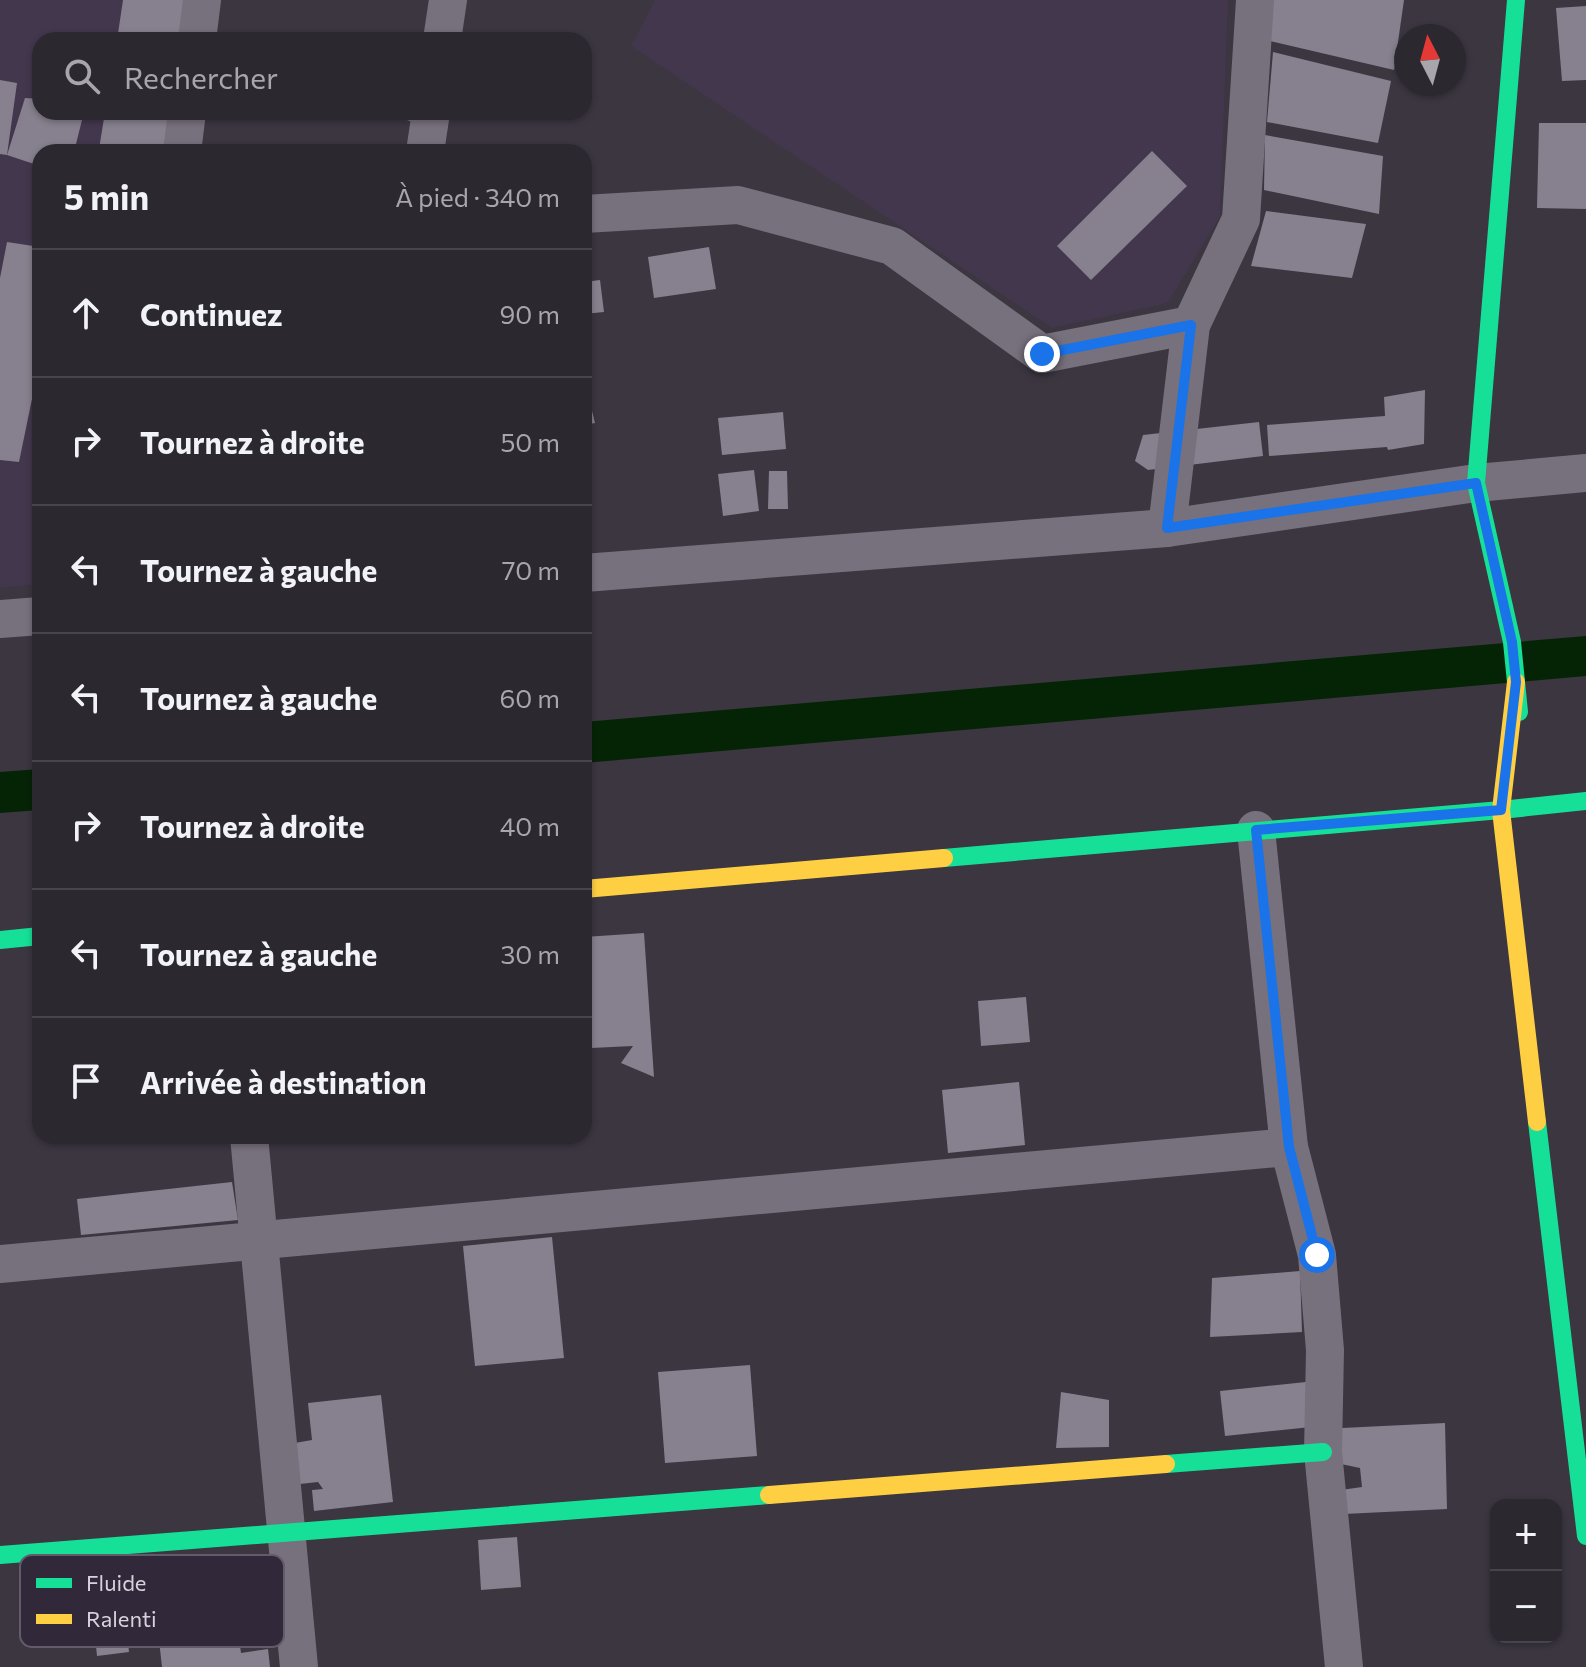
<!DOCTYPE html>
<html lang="fr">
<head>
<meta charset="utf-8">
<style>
	:root { --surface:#2c2830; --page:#343038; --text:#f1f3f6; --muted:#a6a6ab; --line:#48444c }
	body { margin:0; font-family:Commissioner,sans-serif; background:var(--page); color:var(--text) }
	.controls { position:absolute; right:24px; bottom:24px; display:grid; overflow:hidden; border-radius:16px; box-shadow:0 2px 6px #0004 }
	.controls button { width:72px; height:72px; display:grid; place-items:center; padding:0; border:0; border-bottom:2px solid var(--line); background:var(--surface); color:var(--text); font:40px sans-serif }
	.compass { position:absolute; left:1394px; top:24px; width:72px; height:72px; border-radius:50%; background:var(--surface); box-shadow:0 2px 6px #0004; rotate:354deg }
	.stop { position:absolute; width:24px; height:24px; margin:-18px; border:6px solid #1a73e8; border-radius:50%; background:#fff }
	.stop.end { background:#1a73e8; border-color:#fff; box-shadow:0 2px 8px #0008 }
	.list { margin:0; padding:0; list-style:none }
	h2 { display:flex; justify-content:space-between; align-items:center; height:104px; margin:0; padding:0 32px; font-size:34px }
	h2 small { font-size:26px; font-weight:400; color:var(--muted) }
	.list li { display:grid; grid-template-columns:52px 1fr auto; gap:24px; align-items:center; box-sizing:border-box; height:128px; padding:0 32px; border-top:2px solid var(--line) }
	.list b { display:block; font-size:30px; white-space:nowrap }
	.list em { font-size:26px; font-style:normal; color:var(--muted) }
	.icon { flex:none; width:44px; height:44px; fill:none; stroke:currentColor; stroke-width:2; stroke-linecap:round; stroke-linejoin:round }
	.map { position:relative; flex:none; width:1586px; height:1667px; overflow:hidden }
	.search { position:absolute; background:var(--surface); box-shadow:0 2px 6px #0004; left:32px; top:32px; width:560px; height:88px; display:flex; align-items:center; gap:20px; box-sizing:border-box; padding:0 28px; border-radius:24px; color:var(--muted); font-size:30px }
	.panel { position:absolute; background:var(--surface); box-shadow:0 2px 6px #0004; left:32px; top:144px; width:560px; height:1000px; border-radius:24px }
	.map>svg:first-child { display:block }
	.built { fill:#43374d }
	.water { fill:#052406 }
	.building { fill:#87808e }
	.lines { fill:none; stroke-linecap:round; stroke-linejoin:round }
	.street { stroke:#77707d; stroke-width:38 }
	.fast { stroke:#16e098; stroke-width:18 }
	.slow { stroke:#ffcf43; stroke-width:18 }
	.route { stroke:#1a73e8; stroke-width:10 }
	.key { fill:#312839; stroke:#635b6b; stroke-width:2 }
	.key-label { font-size:22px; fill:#d8d2de }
</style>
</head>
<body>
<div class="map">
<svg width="1586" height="1667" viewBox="0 0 1586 1667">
	<rect width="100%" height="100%" fill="#3b3640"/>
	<!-- built -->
	<g class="built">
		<path d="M0,0h190l-6,40h-144v72h133l-7,40h-126v432l-40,4z"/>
		<path d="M655,0h573l-8,216 -52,87 -116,25 -421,-282z"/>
	</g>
	<!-- water -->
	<g class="water">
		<path d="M1586,636v40l-1002,87v-41z"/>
		<path d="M40,769v41l-40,3v-41z"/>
	</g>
	<!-- building -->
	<g class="building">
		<path d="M123,0h67l-6,40h-67z"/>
		<path d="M1268,0h136l-10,70 -128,-30z"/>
		<path d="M1586,6v74l-24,1 -6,-73z"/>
		<path d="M1273,52l118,29 -13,62 -111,-21z"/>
		<path d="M0,80l17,3 -10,72 -7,-1z"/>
		<path d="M25,98l15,1v13h44l-10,40h-34v14l-33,-11z"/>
		<path d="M105,112h68l-7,40h-54l-13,-3z"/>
		<path d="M383,112h37l-4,11z"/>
		<path d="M1539,123h47v86l-49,-1z"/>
		<path d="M1265,135l118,21 -4,58 -115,-24z"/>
		<path d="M1152,151l35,35 -96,94 -34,-34z"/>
		<path d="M1266,211l100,13 -14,54 -101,-12z"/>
		<path d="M7,242l33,5v113l-21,102 -19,-2v-182z"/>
		<path d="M709,247l7,42 -62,9 -6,-41z"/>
		<path d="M600,280l4,32 -20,2v-32z"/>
		<path d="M584,382h1l10,41 -11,2z"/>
		<path d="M1425,390l-1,54 -36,6 -1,-3 -118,9 -2,-31 118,-9 -1,-19z"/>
		<path d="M783,412l3,37 -64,6 -4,-37z"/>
		<path d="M1259,422l4,34 -115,14 -13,-9 8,-26z"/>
		<path d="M754,470l5,41 -36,5 -5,-42z"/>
		<path d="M769,471h18l1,38h-20z"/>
		<path d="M644,933l10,144 -33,-14 12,-17 -42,2 -7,-111z"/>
		<path d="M1026,997l4,45 -49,4 -3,-45z"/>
		<path d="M1019,1082l6,63 -77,8 -6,-63z"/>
		<path d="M232,1182l6,38 -157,15 -4,-36z"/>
		<path d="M552,1237l12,121 -89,8 -12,-120z"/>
		<path d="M1300,1271l2,61 -92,5 2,-59z"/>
		<path d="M750,1365l7,91 -92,7 -7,-91z"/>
		<path d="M1306,1382l5,45 -86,9 -5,-45z"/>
		<path d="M1061,1392l48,8v47l-53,1z"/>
		<path d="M381,1395l12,107 -79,9 -2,-21 11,-1 -5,-7 -18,2 -5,-41 17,-3 -4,-37z"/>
		<path d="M1445,1423l2,86 -103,5 -3,-24 21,-3 -2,-19 -19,-4 1,-36z"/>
		<path d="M517,1537l4,50 -40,3 -3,-50z"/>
		<path d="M120,1562l9,90 -32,4 -9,-90z"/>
		<path d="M238,1631l3,22 27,-4 2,18h-108l-3,-27z"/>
	</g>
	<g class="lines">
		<!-- street -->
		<g class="street">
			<path d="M197,40l5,-40"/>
			<path d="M442,40l6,-40"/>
			<path d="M182,152l5,-40"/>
			<path d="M425,152l6,-40"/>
			<path d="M584,214l154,-9 154,41 150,108 149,-29"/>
			<path d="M1167,528l24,-203 50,-106 14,-219"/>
			<path d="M584,573l583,-45 309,-45 110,-10"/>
			<path d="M0,619l40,-3"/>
			<path d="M1256,830l33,317 28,108 8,95 -2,102 21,215"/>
			<path d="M249,1136l50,531"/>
			<path d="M0,1264l1289,-117"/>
		</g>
		<!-- fast -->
		<g class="fast">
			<path d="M1516,0l-40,483 36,159 7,70"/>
			<path d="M944,858l557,-48 85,-9"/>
			<path d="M0,940l40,-4"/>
			<path d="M1537,1122l49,414"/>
			<path d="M1166,1464l157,-12"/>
			<path d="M0,1555l769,-60"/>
		</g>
		<!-- slow -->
		<g class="slow">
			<path d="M1516,682l-15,128 36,312"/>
			<path d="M584,889l360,-31"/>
			<path d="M769,1495l397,-31"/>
		</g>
	</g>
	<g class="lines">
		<!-- route -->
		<path class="route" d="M1042,354l149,-29 -24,203 309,-45 36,159 4,40 -15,128 -245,20 33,317 28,108"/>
	</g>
	<!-- legend -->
	<rect x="20" y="1555" width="264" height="92" rx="12" class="key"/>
	<rect x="36" y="1578" width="36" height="10" fill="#16e098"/>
	<rect x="36" y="1614" width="36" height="10" fill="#ffcf43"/>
	<g class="key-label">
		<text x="86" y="1591">Fluide</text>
		<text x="86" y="1627">Ralenti</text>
	</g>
</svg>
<div class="controls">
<button>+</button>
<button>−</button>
</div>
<svg class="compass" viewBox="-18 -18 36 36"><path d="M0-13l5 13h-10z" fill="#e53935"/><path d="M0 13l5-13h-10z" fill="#a6a6ab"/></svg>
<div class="stop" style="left:1317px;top:1255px"></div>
<div class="stop end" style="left:1042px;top:354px"></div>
<div class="search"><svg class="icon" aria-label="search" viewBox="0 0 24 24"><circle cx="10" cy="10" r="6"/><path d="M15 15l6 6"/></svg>Rechercher</div>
<section class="panel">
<h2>5 min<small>À pied · 340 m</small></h2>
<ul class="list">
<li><svg class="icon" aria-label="ahead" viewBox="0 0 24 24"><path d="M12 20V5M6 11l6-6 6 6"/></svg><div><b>Continuez</b></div><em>90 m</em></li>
<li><svg class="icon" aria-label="right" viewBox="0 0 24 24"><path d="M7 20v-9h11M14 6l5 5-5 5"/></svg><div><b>Tournez à droite</b></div><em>50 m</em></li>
<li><svg class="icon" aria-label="left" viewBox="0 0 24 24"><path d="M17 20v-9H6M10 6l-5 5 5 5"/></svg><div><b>Tournez à gauche</b></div><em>70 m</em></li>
<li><svg class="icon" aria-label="left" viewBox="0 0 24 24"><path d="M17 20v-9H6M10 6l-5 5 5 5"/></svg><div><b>Tournez à gauche</b></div><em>60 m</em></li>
<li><svg class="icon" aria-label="right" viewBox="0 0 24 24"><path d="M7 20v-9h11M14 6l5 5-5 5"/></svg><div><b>Tournez à droite</b></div><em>40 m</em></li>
<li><svg class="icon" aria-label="left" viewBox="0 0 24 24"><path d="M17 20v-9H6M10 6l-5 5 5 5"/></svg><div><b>Tournez à gauche</b></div><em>30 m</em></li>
<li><svg class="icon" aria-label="arrive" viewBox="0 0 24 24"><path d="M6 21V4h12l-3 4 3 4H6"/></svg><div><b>Arrivée à destination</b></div></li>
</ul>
</section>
</div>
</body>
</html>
